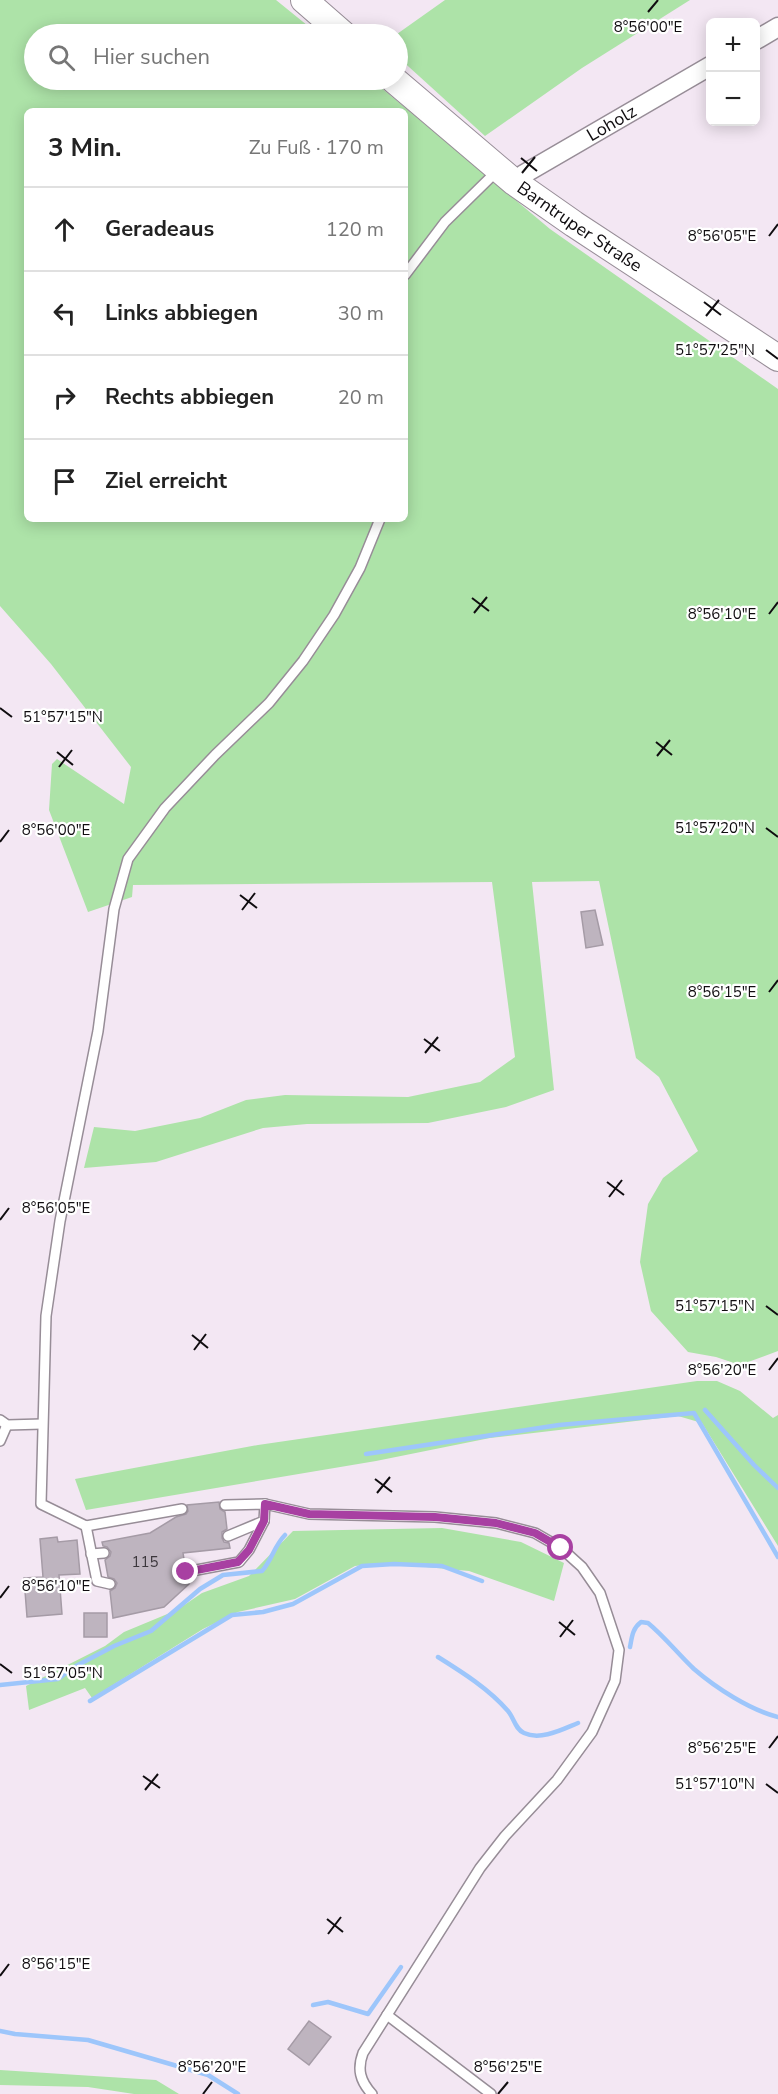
<!DOCTYPE html>
<html lang="de">
<head>
<meta charset="utf-8">
<style>
	:root { --surface:#fff; --page:#f2f2f2; --text:#222; --muted:#767676; --line:#e0e0e0 }
	body { margin:0; font-family:"Nunito Sans",sans-serif; background:var(--page); color:var(--text) }
	.controls { position:absolute; right:18px; top:18px; display:grid; overflow:hidden; border-radius:9px; box-shadow:0 3px 15px #0003 }
	.controls button { width:54px; height:54px; display:grid; place-items:center; padding:0; border:0; border-bottom:2px solid var(--line); background:var(--surface); color:var(--text); font:30px sans-serif }
	.stop { position:absolute; width:18px; height:18px; margin:-14px; border:4px solid #a840a2; border-radius:50%; background:#fff }
	.stop.end { background:#a840a2; border-color:#fff; box-shadow:0 2px 6px #0008 }
	.list { margin:0; padding:0; list-style:none }
	h2 { display:flex; justify-content:space-between; align-items:center; height:78px; margin:0; padding:0 24px; font-size:26px }
	h2 small { font-size:20px; font-weight:400; color:var(--muted) }
	.list li { display:grid; grid-template-columns:39px 1fr auto; gap:18px; align-items:center; box-sizing:border-box; height:84px; padding:0 24px; border-top:2px solid var(--line) }
	.list b { display:block; font-size:22px; white-space:nowrap }
	.list em { font-size:20px; font-style:normal; color:var(--muted) }
	.icon { flex:none; width:33px; height:33px; fill:none; stroke:currentColor; stroke-width:2; stroke-linecap:round; stroke-linejoin:round }
	.map { position:relative; flex:none; width:778px; height:2094px; overflow:hidden }
	.search { position:absolute; background:var(--surface); box-shadow:0 3px 15px #0003; left:24px; top:24px; width:384px; height:66px; display:flex; align-items:center; gap:15px; box-sizing:border-box; padding:0 21px; border-radius:33px; color:var(--muted); font-size:22px }
	.panel { position:absolute; background:var(--surface); box-shadow:0 3px 15px #0003; left:24px; top:108px; width:384px; height:414px; border-radius:9px }
	.map>svg:first-child { display:block }
	.green { fill:#ade3a8; fill-rule:evenodd }
	.lines { fill:none; stroke-linecap:round; stroke-linejoin:round }
	.stream { stroke:#9dc6fb; stroke-width:4.5 }
	.building { fill:#beb4bf; stroke:#a59ba6; stroke-width:1.5 }
	.lane-casing { stroke:#978d97; stroke-width:12 }
	.street-casing { stroke:#978d97; stroke-width:21 }
	.secondary-casing { stroke:#978d97; stroke-width:28 }
	.lane { stroke:#fff; stroke-width:9 }
	.street { stroke:#fff; stroke-width:18 }
	.secondary { stroke:#fff; stroke-width:26 }
	.route { stroke:#a840a2; stroke-width:8 }
	.ticks { fill:none; stroke:#100d10; stroke-width:2 }
	.labels { text-anchor:middle; stroke-width:4.5; stroke-linejoin:round; paint-order:stroke }
	.number-label { font-size:15px; fill:#3c373c }
	.street-label { font-size:18px; fill:#100d10; stroke:#fff }
	.ticks-label { font-size:15px; text-anchor:middle; fill:#100d10; stroke:#fff; stroke-width:4.5; stroke-linejoin:round; paint-order:stroke }
</style>
</head>
<body>
<div class="map">
<svg width="778" height="2094" viewBox="0 0 778 2094">
	<rect width="100%" height="100%" fill="#f3e7f3"/>
	<!-- green -->
	<g class="green">
		<path d="M0,0h276l42,34h-284v46h338l178,149 228,160v962l-38,14 -24,-8 -28,-5 -37,-41 -11,-49 8,-58 15,-26 35,-27 -39,-74 -23,-19 -37,-177 -67,1 22,208 -48,17 -78,16 -121,1 -44,4 -107,34 -72,6 10,-41 41,4 65,-13 46,-18 39,-5 123,2 72,-15 35,-25 -23,-175 -359,3 -1,12 -44,15 -39,-102 3,-46 5,-5 67,45 7,-37 -80,-103 -51,-58zM27,111h378v408h-378z"/>
		<path d="M445,0h245l-108,68 -97,68 -87,-79 -1,-23z"/>
		<path d="M697,1381h20l23,10 33,27 5,-3v131l-76,-123 -24,-7 -188,22 -114,23 -290,49 -11,-31 183,-34z"/>
		<path d="M442,1528l79,14 43,21 -10,38 -85,-30 -86,-8 -28,3 -60,33 -57,13 -35,17 -111,69 -7,-10 -56,22 -3,-24 79,-40 19,-14 53,-22 25,-17 47,-17 44,-45z"/>
		<path d="M0,2070l156,10 23,14h-45l-46,-7 -88,-2z"/>
	</g>
	<g class="lines">
		<!-- stream -->
		<g class="stream">
			<path d="M705,1410l49,55 24,23"/>
			<path d="M366,1454l193,-29 135,-12 84,144"/>
			<path d="M630,1647c2,-10 2,-18 11,-25l7,1c17,14 30,31 46,46 22,19 56,41 84,48"/>
			<path d="M438,1657c24,15 51,32 70,54 6,7 7,18 16,22 17,8 39,-4 54,-10"/>
			<path d="M0,1685l58,-6 18,-13 38,-20 37,-15 49,-42 23,-14 39,-4c10,-11 12,-25 23,-36"/>
			<path d="M90,1701l142,-86 31,-3 30,-8 69,-38 32,-2 48,2 40,15"/>
			<path d="M313,2005l15,-3 40,12 33,-47"/>
			<path d="M0,2031l15,3 73,6 120,35 30,19"/>
		</g>
	</g>
	<!-- building -->
	<g class="building">
		<path d="M595,910l8,35 -17,3 -5,-36z"/>
		<path d="M219,1502l1,7 5,3 2,17 -5,3v6l2,4 5,1 1,5 -47,5 2,12 -5,4v5l3,4 5,1 1,5 -25,23 -51,11 -3,-27 5,-3 2,-5 -3,-4 -6,-2 -3,-17 5,-4 1,-4 -4,-5 -4,-1 -1,-4 48,-9 26,-16 10,-3 2,-3 -1,-6z"/>
		<path d="M57,1537l1,5 19,-2 3,34 -21,1 3,39 -35,3 -3,-39 19,-1 -3,-38z"/>
		<rect x="84" y="1613" width="23" height="24"/>
		<path d="M309,2021l22,16 -22,28 -21,-16z"/>
	</g>
	<g class="lines">
		<!-- lane casing -->
		<g class="lane-casing">
			<g id="lane">
				<path d="M405,275l40,-53 53,-52"/>
				<path d="M0,1420l7,5 35,-1"/>
				<path d="M0,1441l7,-16"/>
				<path d="M225,1505l40,-1 44,10 126,3 61,6 39,10 26,15 21,19 18,26 19,57 -4,31 -23,51 -35,48 -52,56 -25,32 -117,185c-6,16 -3,28 9,41"/>
				<path d="M182,1509l-96,17 -45,-22 5,-188 14,-95 38,-190 16,-122 14,-50 37,-51 50,-53 54,-52 34,-42 31,-46 26,-47 20,-49"/>
				<path d="M86,1526l11,55 13,3"/>
				<path d="M228,1536l36,-15 1,-17"/>
				<path d="M91,1554l13,-1"/>
				<path d="M186,1572l53,-10 10,-12 15,-29"/>
				<path d="M387,2015l104,79"/>
			</g>
		</g>
		<!-- street casing -->
		<g class="street-casing">
			<g id="street">
				<path d="M756,40l22,-13"/>
				<path id="s1" d="M514,182l10,-8 186,-108"/>
			</g>
		</g>
		<!-- secondary casing -->
		<g class="secondary-casing">
			<g id="secondary">
				<path d="M304,0l39,34"/>
				<path id="s2" d="M394,80l120,102 60,42 204,134"/>
			</g>
		</g>
		<!-- lane -->
		<use href="#lane" class="lane"/>
		<!-- street -->
		<use href="#street" class="street"/>
		<!-- secondary -->
		<use href="#secondary" class="secondary"/>
	</g>
	<g class="lines">
		<!-- route -->
		<path class="route" d="M186,1572l52,-10 11,-12 15,-29 1,-17 44,10 126,3 61,6 39,10 26,15"/>
	</g>
	<!-- ticks -->
	<path class="ticks" d="M648,12l10,-12M521,158l16,13M522,173l13,-16M769,236l9,-12M704,302l17,13M706,316l13,-16M766,350l12,9M472,598l17,13M474,613l13,-16M769,614l9,-12M0,708l12,9M656,742l16,13M57,752l16,13M657,756l13,-16M59,767l13,-17M766,828l12,9M0,842l9,-12M240,895l17,13M242,910l13,-17M769,992l9,-12M424,1039l16,12M425,1053l13,-16M607,1182l17,13M609,1197l13,-17M0,1220l9,-12M766,1306l12,9M192,1335l16,13M194,1350l12,-16M769,1370l9,-12M375,1479l17,13M377,1493l13,-16M0,1598l9,-12M559,1622l16,13M560,1637l13,-17M0,1664l12,9M769,1748l9,-12M143,1776l17,12M766,1784l12,9M145,1790l13,-16M327,1919l16,13M328,1934l13,-17M0,1976l9,-12M203,2094l9,-12M498,2094l10,-12"/>
	<g class="labels">
		<!-- number labels -->
		<g class="number-label">
			<text x="145" y="1567">115</text>
		</g>
		<!-- street labels -->
		<g class="street-label">
			<text dy="6" stroke="none"><textPath href="#s1" startOffset="114">Loholz</textPath></text>
			<text dy="6" stroke="none"><textPath href="#s2" startOffset="237">Barntruper Straße</textPath></text>
		</g>
	</g>
	<g class="ticks-label">
		<text x="648" y="32">8°56'00"E</text>
		<text x="722" y="241">8°56'05"E</text>
		<text x="715" y="355">51°57'25"N</text>
		<text x="722" y="619">8°56'10"E</text>
		<text x="63" y="722">51°57'15"N</text>
		<text x="715" y="833">51°57'20"N</text>
		<text x="56" y="835">8°56'00"E</text>
		<text x="722" y="997">8°56'15"E</text>
		<text x="56" y="1213">8°56'05"E</text>
		<text x="715" y="1311">51°57'15"N</text>
		<text x="722" y="1375">8°56'20"E</text>
		<text x="56" y="1591">8°56'10"E</text>
		<text x="63" y="1678">51°57'05"N</text>
		<text x="722" y="1753">8°56'25"E</text>
		<text x="715" y="1789">51°57'10"N</text>
		<text x="56" y="1969">8°56'15"E</text>
		<text x="212" y="2072">8°56'20"E</text>
		<text x="508" y="2072">8°56'25"E</text>
	</g>
</svg>
<div class="controls">
<button>+</button>
<button>−</button>
</div>
<div class="stop" style="left:561px;top:1548px"></div>
<div class="stop end" style="left:186px;top:1572px"></div>
<div class="search"><svg class="icon" aria-label="search" viewBox="0 0 24 24"><circle cx="10" cy="10" r="6"/><path d="M15 15l6 6"/></svg>Hier suchen</div>
<section class="panel">
<h2>3 Min.<small>Zu Fuß · 170 m</small></h2>
<ul class="list">
<li><svg class="icon" aria-label="ahead" viewBox="0 0 24 24"><path d="M12 20V5M6 11l6-6 6 6"/></svg><div><b>Geradeaus</b></div><em>120 m</em></li>
<li><svg class="icon" aria-label="left" viewBox="0 0 24 24"><path d="M17 20v-9H6M10 6l-5 5 5 5"/></svg><div><b>Links abbiegen</b></div><em>30 m</em></li>
<li><svg class="icon" aria-label="right" viewBox="0 0 24 24"><path d="M7 20v-9h11M14 6l5 5-5 5"/></svg><div><b>Rechts abbiegen</b></div><em>20 m</em></li>
<li><svg class="icon" aria-label="arrive" viewBox="0 0 24 24"><path d="M6 21V4h12l-3 4 3 4H6"/></svg><div><b>Ziel erreicht</b></div></li>
</ul>
</section>
</div>
</body>
</html>
